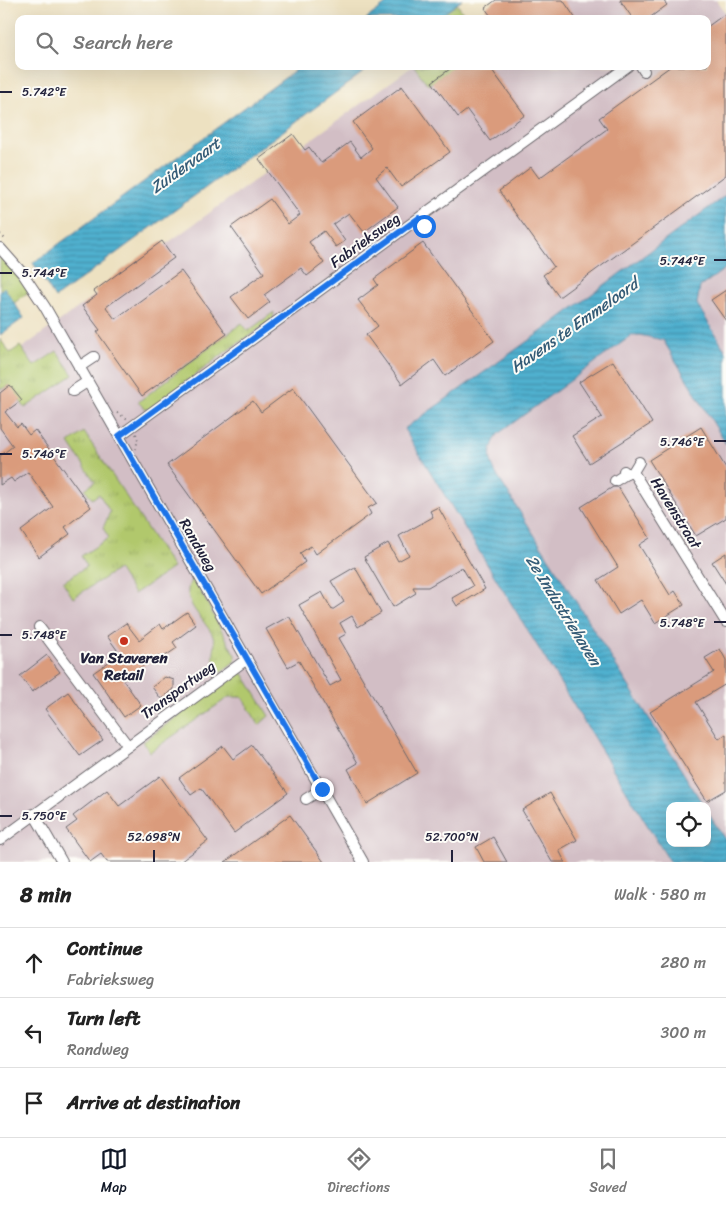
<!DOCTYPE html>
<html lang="en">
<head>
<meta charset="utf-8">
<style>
	:root { --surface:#fff; --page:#f2f2f2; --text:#222; --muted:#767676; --line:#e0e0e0; --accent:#111827 }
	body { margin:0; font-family:Sriracha,sans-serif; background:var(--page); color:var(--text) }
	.controls { position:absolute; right:15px; bottom:15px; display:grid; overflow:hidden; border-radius:10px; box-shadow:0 5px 20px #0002 }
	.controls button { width:45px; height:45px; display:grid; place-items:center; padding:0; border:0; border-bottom:1px solid var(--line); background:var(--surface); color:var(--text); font:25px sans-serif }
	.stop { position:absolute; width:15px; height:15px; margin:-11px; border:4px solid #1a73e8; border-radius:50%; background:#fff }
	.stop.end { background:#1a73e8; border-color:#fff; box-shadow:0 1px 5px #0008 }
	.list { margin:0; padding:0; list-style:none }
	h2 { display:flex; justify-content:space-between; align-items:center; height:65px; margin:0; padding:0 20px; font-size:21px }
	h2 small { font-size:16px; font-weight:400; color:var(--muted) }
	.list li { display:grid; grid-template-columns:32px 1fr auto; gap:15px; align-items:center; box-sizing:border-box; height:70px; padding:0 20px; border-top:1px solid var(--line) }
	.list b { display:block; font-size:19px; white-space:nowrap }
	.list p { margin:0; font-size:16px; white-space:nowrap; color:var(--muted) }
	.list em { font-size:16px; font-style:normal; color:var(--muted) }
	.icon { flex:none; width:28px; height:28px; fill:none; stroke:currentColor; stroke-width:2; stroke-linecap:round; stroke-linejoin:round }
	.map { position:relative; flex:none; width:726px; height:862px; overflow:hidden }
	.search { position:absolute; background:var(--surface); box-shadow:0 5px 20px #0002; left:15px; right:15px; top:15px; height:55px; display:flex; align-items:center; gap:12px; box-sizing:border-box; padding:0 18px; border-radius:10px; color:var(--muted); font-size:19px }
	.sheet { height:275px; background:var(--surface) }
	nav { display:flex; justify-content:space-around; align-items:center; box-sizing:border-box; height:70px; border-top:1px solid var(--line); background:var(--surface); font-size:14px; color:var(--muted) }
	nav a { display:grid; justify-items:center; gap:2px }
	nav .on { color:var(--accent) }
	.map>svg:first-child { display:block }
	.industrial { fill:#d2bec5; fill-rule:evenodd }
	.grass { fill:url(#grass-tufts); stroke:#6a7554 }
	.water { fill:url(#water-rules); stroke:#396985 }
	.building { fill:#da9b7b }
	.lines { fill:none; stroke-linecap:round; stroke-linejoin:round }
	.minor-casing { stroke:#69656a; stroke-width:12 }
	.path { stroke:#69656a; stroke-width:2; stroke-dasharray:1 4; stroke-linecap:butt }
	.minor { stroke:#fff; stroke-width:10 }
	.route { stroke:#1a73e8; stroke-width:6 }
	.ticks { fill:none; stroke:#22223b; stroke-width:2 }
	.poi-dot { fill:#c8321e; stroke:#fdfcf7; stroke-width:2 }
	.labels { text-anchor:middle; stroke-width:4; stroke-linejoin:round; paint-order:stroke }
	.street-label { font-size:15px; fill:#22223b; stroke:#fdfcf7 }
	.poi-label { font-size:15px; font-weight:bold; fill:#22223b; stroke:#fdfcf7 }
	.water-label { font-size:16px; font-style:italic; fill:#345b76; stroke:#fdfcf7 }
	.ticks-label { font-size:12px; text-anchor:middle; fill:#22223b; stroke:#fdfcf7; stroke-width:4; stroke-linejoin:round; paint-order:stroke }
</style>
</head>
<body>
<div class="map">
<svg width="726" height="862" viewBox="0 0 726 862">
	<defs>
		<pattern id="grass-tufts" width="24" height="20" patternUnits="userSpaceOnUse" patternTransform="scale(1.25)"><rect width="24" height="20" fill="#b1c86c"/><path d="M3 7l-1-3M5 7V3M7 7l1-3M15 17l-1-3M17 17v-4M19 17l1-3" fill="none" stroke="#98ac5e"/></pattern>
		<pattern id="water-rules" width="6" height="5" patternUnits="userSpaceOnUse" patternTransform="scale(1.25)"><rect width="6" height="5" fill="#50b0cf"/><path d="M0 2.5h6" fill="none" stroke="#428fa9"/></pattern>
	</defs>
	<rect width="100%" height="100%" fill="#fdfcf7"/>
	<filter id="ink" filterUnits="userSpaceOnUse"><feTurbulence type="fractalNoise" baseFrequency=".02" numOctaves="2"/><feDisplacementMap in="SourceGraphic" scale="10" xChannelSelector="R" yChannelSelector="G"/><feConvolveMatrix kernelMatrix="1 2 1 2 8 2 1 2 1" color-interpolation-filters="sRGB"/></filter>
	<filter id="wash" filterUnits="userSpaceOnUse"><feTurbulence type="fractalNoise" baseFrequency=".0096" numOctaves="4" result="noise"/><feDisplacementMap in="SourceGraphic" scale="20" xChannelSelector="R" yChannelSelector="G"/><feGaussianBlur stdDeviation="1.12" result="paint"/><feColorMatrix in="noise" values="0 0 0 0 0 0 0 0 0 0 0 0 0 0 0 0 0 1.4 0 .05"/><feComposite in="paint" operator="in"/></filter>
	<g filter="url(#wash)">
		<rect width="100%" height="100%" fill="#ede1c1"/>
		<!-- industrial -->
		<path class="industrial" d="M505,0h211l10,14v848h-726v-498l413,-298h294v-47h-228zM670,806h37v37h-37z"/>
		<!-- grass -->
		<g class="grass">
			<path d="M457,4l10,15h-30z"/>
			<path d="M414,66h42l-28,19z"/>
			<path d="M0,254l11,11 18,27 -15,11 -10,-15 -4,3z"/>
			<path d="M274,312l-1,8 -45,30 -78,60 -5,-1 -7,-7 104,-79 6,8z"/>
			<path d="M0,339l10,14 10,-7 14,20 23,-15 16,24 -48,33 -16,-23 -9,5z"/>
			<path d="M84,432l89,136 -39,26 -16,-25 -45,29 -10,-16 24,-16 -6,-10 28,-18 -6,-10 7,-16 -11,-18 -7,5 -7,-10 10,-7 -26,-39z"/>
			<path d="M193,577l43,80 -2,5 -14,11c-13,-18 -1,-24 -7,-37 -10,-20 -36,-36 -20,-59z"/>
			<path d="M242,672l27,44 -10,9 -17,-28h-13l-79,55 -7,-10 92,-69z"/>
		</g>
		<!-- water -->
		<g class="water">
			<path d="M391,0h71l-25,19h-71z"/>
			<path d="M301,66h71l-317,232 -22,-35z"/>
			<path d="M726,195v73l-26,19 -3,17 29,48v92l-63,-104 -24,-5 -8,1 -133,98c-10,17 -10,26 0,43l206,329h-34v37h37v-32l19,30v21h-56l-266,-433 138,-98z"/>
			<path d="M4,287l20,31 -24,17v-44z"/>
		</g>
		<g id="blocks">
			<!-- building -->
			<g class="building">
				<path d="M496,0h67l13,19h-83l-8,-11z"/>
				<path d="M620,0h43l4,5 -19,14h-15z"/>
				<path d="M726,13v162l-167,122 -16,-22 11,-8 -55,-76 32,-24 8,11 68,-49 -8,-11 72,-52h36v-39z"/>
				<path d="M454,66h35l36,49 -35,26 -23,-31 -9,7 -26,-35z"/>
				<path d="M402,86l48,66 -49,35 -14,-19 -11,9 22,30 -34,25 -15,-19 -16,11 12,17 -9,6 -12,-16 -15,11 15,21 -17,13 -6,-8 -37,27 6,7 -22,17 -17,-22 33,-24 -33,-46 39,-28 18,25 12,-9 -41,-56 34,-25 12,16 4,-3 12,16 29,-21 11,15 11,-9 -19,-26z"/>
				<path d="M162,241l12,17 -68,49 9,12 66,-48 46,63 -85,62 -45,-64 3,-2 -18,-24 15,-11 -3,-4z"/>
				<path d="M423,243l71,98 -49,35 -11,-16 -32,24 -36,-49 12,-9 -20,-26 20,-15 -4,-6z"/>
				<path d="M726,290v31l-15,-21z"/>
				<path d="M613,361l39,62 -63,40 -17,-27 30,-19 -23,-35z"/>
				<path d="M10,385l12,15 -17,12 12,15 4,-3 8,11 6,-5 56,77 -26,20 5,7 -31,23 -18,-26 32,-24 -25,-35 -14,10 -3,-4 -11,7v-29l13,-10 -13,-18v-35z"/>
				<path d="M293,388l84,115 -9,5 3,6 -55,40 -5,-8 -11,7 5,9 -44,32 -94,-129 86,-64 8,11z"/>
				<path d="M701,427l25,41v50l-30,18 -47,-76z"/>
				<path d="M613,487h5l32,51 -11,7 31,50 5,-4 9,14 -29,18 -14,-23 -22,14 -21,-34 20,-13 -37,-60z"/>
				<path d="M438,507l47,82 -28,17 -5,-8 21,-12 -11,-19 -34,20h-15l3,6 -23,14 -29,-50 24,-14 10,18 11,-6 -10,-19 34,-19 -3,-6z"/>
				<path d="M726,553v31l-14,-22z"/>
				<path d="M355,567l26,46 -23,14 -6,-11 -12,7 6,11 -7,4 78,135 -50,31 -19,-35 10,-6 -59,-102 -11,6 -22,-38 23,-13 41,70 11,-6 -42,-75 23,-13 10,18 12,-8 -13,-21z"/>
				<path d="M187,612l9,13 -23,17 4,6 -16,11 -3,-4 -35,25 18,25 -17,12 -31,-44 27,-19 -13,-18 19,-13 13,17 21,-16 3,5z"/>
				<path d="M720,649l6,11v24l-30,18 23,37 7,-5v56l-19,11 -57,-89 64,-40 -9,-14z"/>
				<path d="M47,655l13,17 -28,20 -12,-16z"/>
				<path d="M165,677l9,3v9l-13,10 -9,-12z"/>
				<path d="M68,692l35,48 -23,16 -35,-47z"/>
				<path d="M252,745l36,48 -54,40 -33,-45 -10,7 -12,-17 44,-32 10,13z"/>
				<path d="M160,776l48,65 -28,21h-73l-6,-8 -11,8 -24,-33 11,-8 -4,-5 34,-26 12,16z"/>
				<path d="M550,793l27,47 -18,10 6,12h-13l-30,-52z"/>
				<path d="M290,815l34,47h-99z"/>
				<path d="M493,837l14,25h-23l-8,-15z"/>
			</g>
		</g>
	</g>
	<g filter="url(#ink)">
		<use href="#blocks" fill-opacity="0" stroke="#69656a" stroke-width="1"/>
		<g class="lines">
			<!-- minor casing -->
			<g class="minor-casing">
				<g id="minor">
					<path d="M641,66l3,5"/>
					<path d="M0,248l23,26 22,33 318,555"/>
					<path d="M79,367l15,-10"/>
					<path d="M73,391l14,-9"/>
					<path d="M119,436l509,-370"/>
					<path d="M624,471l2,3 7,-2 6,-10"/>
					<path d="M633,472l93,150"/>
					<path d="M615,481l11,-7"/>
					<path d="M39,627l89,119"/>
					<path d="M306,799l16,-10"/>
					<path d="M34,814l28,48"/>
					<path d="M0,840l247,-181"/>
				</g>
			</g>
			<!-- path -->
			<g class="path">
				<path d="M0,234l5,5"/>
				<path d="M117,413l11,6"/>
				<path d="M136,434l2,4 -2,11"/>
			</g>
			<!-- minor -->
			<use href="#minor" class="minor"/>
		</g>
	</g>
	<g class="lines" filter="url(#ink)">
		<!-- route -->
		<path class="route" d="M322,789l-203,-353 300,-218 5,8"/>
	</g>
	<!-- ticks -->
	<path class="ticks" d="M0,92h12M714,260h12M0,273h12M714,441h12M0,454h12M714,622h12M0,635h12M0,816h12M154,850v12M452,850v12"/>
	<!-- markers -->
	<circle class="poi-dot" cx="124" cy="641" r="5"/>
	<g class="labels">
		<!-- street labels -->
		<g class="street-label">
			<text transform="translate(365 240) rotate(-36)" y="5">Fabrieksweg</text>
			<text transform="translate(676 513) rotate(58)" y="5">Havenstraat</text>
			<text transform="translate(198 545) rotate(60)" y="5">Randweg</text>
			<text transform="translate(178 690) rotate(-36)" y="5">Transportweg</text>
		</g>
		<!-- poi labels -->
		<g class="poi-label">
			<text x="124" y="663">Van Staveren<tspan x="124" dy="17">Retail</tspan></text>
		</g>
		<!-- water labels -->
		<g class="water-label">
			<text transform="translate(185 165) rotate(-36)" y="6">Zuidervaart</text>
			<text transform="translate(574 325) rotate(-35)" y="6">Havens te Emmeloord</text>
			<text transform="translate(564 610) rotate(58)" y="6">2e Industriehaven</text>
		</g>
	</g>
	<g class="ticks-label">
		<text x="44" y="96">5.742°E</text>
		<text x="682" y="265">5.744°E</text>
		<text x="44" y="277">5.744°E</text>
		<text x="682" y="446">5.746°E</text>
		<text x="44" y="458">5.746°E</text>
		<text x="682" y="627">5.748°E</text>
		<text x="44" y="639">5.748°E</text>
		<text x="44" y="820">5.750°E</text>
		<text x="154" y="841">52.698°N</text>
		<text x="452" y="841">52.700°N</text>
	</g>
</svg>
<div class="controls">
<button><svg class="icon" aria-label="locate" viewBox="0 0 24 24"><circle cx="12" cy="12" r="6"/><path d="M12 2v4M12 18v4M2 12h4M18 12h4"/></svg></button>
</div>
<div class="stop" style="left:424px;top:226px"></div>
<div class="stop end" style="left:322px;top:789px"></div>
<div class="search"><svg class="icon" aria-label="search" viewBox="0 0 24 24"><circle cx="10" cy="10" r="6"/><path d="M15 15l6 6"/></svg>Search here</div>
</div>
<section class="sheet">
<h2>8 min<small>Walk · 580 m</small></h2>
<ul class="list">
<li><svg class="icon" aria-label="ahead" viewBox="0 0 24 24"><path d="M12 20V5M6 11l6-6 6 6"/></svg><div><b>Continue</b><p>Fabrieksweg</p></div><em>280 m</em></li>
<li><svg class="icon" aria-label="left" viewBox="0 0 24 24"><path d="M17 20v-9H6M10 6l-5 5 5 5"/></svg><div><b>Turn left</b><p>Randweg</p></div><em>300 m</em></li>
<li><svg class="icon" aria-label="arrive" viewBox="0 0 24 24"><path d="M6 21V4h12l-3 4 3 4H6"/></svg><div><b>Arrive at destination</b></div></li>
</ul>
</section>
<nav>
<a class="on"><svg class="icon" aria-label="map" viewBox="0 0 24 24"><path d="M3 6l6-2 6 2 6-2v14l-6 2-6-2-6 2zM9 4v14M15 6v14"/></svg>Map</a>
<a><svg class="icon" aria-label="directions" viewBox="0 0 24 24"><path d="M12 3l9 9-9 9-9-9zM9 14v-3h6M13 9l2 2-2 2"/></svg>Directions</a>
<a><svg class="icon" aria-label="saved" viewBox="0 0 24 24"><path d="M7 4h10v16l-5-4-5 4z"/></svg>Saved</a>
</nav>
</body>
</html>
